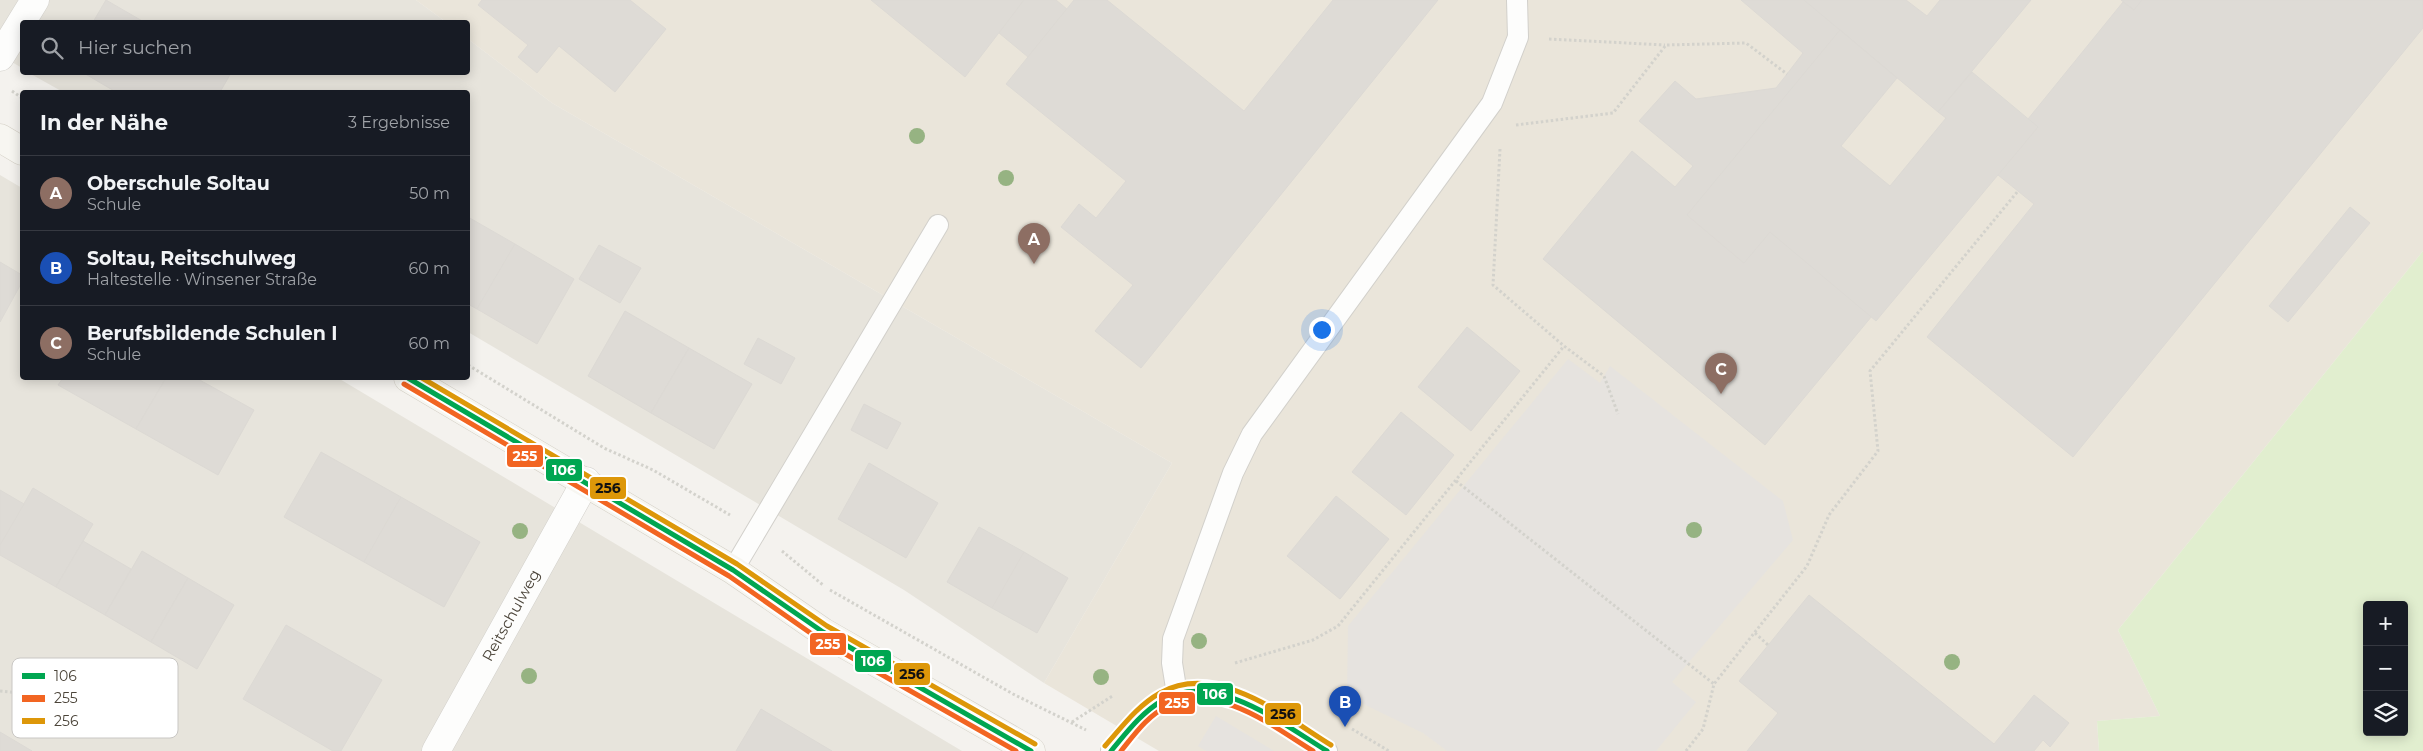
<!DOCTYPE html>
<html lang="de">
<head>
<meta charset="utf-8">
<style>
	:root { --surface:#171b24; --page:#20242c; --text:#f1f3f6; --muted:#9ea1a6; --line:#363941; --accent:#ea580c }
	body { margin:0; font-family:Montserrat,sans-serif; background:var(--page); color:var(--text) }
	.controls { position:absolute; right:15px; bottom:15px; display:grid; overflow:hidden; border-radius:5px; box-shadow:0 2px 12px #0003 }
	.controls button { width:45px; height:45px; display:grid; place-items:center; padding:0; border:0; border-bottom:1px solid var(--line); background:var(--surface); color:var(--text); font:25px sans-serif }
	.you { position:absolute; left:1321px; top:329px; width:18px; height:18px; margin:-12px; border:4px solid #fff; border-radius:50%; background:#1a73e8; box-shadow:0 0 0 8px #1a73e833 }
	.badge { display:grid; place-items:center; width:32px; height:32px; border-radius:50%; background:var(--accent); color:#fff; font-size:16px; font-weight:700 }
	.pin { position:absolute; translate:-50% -41px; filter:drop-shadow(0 1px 2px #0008) }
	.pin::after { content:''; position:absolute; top:26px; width:18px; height:15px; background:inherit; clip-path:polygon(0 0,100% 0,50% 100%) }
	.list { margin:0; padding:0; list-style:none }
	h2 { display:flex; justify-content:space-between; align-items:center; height:65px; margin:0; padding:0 20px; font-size:21px }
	h2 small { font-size:16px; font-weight:400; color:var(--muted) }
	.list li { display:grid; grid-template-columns:32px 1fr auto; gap:15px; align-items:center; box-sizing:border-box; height:75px; padding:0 20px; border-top:1px solid var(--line) }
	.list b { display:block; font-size:19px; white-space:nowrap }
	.list p { margin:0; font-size:16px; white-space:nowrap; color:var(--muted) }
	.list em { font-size:16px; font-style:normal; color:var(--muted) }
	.icon { flex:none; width:28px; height:28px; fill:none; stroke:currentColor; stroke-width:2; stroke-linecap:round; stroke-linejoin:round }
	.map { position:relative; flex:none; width:2423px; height:751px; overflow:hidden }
	.search { position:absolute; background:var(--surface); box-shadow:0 2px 12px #0003; left:20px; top:20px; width:450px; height:55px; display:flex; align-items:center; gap:12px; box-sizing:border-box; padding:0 18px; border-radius:5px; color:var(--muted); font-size:19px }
	.panel { position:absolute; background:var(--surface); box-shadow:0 2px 12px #0003; left:20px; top:90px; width:450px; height:290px; border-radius:5px }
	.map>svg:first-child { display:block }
	.residential { fill:#e7e4dc }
	.education { fill:#eae5da }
	.green { fill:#e1eecf; fill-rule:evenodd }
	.parking { fill:#e6e3df }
	.building { fill:#dedbd6; stroke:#dcd9d4 }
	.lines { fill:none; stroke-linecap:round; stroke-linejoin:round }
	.lane-casing { stroke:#d2d0cb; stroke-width:22 }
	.street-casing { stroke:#d2d0cb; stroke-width:29 }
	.secondary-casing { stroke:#d3cfc5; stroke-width:29 }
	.path { stroke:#d3d2cc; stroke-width:3; stroke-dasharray:2.5 2.5; stroke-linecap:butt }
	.lane { stroke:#fdfdfc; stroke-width:20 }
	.street { stroke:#fdfdfc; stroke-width:28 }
	.secondary { stroke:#f7f6f1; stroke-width:28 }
	.bus-1-casing { stroke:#fff; stroke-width:9 }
	.bus-2-casing { stroke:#fff; stroke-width:9 }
	.bus-3-casing { stroke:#fff; stroke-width:9 }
	.bus-1 { stroke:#00a651; stroke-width:5 }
	.bus-2 { stroke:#f26522; stroke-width:5 }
	.bus-3 { stroke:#dd9709; stroke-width:5 }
	.tree { fill:#96b382 }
	.labels { text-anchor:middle; stroke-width:4; stroke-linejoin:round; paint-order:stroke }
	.street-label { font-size:15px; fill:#4b4439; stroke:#fff }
	.key { fill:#fff; stroke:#c9c7c4; stroke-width:1 }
	.key-label { font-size:14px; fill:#4b4439 }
	.line-badge { stroke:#fff; stroke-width:2 }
	.badge-label { font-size:14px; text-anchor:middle; font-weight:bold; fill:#fff }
	.pale-badge-label { font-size:14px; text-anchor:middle; font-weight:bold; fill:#111 }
</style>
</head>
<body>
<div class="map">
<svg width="2423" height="751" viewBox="0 0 2423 751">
	<rect width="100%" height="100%" fill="#f4f2ee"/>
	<!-- residential -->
	<g class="residential">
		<path d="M0,0h416l30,22h-424v46l-22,-13z"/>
		<path d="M468,39l84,64 620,360 -128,220 -140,-93 -436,-258v-240h-405l-34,-19 439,-1z"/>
		<path d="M0,175l22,13v190h316l624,373h-962z"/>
	</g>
	<!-- education -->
	<path class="education" d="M416,0h2007v251l-305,379 42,86 -63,5 2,30h-940l-115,-68 128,-220 -620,-360 -84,-64v-17h-22z"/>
	<!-- green -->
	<path class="green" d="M2423,251v500h-324l-2,-30 63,-5 -42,-86zM2367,605h37v127h-37z"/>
	<!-- parking -->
	<g class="parking">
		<path d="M1568,359l32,24 10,-17 173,135 10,39 -121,142 24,20 -40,49h-209l-24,-18 -76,-37 1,-70z"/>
		<path d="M1216,716l58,35h-68l-8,-5z"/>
	</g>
	<!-- building -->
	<g class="building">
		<path d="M106,0l38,22h-51z"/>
		<path d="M482,0h148l36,29 -51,63 -56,-46 -22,27 -19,-16 10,-12 -50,-40z"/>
		<path d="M871,0h153l-59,77z"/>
		<path d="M1024,0h32l11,9 -39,48 -29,-24z"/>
		<path d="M1074,0h33l137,111 89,-111h105l-297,368 -46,-37 38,-46 -72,-58 18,-23 17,14 30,-37 -120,-97z"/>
		<path d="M1741,0h63l36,30 -153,185 57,48 26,-31 102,84 -107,129 -222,-186 89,-108 43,36 18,-21 -54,-45 36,-40 21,18 80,-11 11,-14 16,-21z"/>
		<path d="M1804,0h102l21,16 13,-16h91l-93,112z"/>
		<path d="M2121,0h21l-8,10z"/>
		<path d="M2142,0h281v28l-350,429 -146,-120 107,-133 -36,-29 40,-48 -10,-8 95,-117 11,8z"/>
		<path d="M1840,30l57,48 -56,68 49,40 56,-68 -8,-6 34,-40 66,55 -162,194 -106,-89 -26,31 -57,-48z"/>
		<path d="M82,72h148l1,1 -11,19h-104z"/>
		<path d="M2350,207l20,16 -82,99 -19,-16z"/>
		<path d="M468,217l47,27 -38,65 -9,-5z"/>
		<path d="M515,244l59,35 -37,65 -60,-35z"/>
		<path d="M599,245l42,23 -21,35 -41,-24z"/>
		<path d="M0,262l22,13v7l-22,40z"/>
		<path d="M625,311l64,37 -38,65 -63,-37z"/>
		<path d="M1467,327l53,44 -49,60 -53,-44z"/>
		<path d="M758,338l37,20 -14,26 -37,-20z"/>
		<path d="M689,348l63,36 -38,65 -63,-36z"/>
		<path d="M63,378h103l-30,51 -78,-44z"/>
		<path d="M166,378h30l58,32 -36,65 -82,-46z"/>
		<path d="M864,404l37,19 -14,26 -36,-19z"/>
		<path d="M1401,412l53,43 -48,60 -54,-43z"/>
		<path d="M321,452l80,45 -37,65 -80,-45z"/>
		<path d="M869,463l69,40 -32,55 -68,-39z"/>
		<path d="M33,488l60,36 -37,63 -56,-32v-10z"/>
		<path d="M0,490l24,14 -24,41z"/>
		<path d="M1336,496l53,43 -49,60 -53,-43z"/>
		<path d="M401,497l79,45 -36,65 -80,-45z"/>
		<path d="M979,527l45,25 -32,56 -45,-26z"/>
		<path d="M83,541l48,28 -26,46 -49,-28z"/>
		<path d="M142,551l46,27 -37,64 -46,-27z"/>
		<path d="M1024,552l44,26 -31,55 -45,-25z"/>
		<path d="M188,578l46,27 -37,64 -46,-27z"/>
		<path d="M1809,595l185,149 40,-49 35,28 -19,24 -7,-7 -9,11h-287l31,-38 -39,-32z"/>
		<path d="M286,625l96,55 -41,71h-8l-90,-52z"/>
		<path d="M761,709l71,42h-96z"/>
		<path d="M0,732l32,19h-32z"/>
	</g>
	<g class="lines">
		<!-- lane casing -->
		<g class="lane-casing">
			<g id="lane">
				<path d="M733,570l205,-345"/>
				<path d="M1177,694l-5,-31 1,-24 60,-166 19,-39 240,-331 26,-66 -1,-37"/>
				<path d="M1111,751c74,-105 131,-51 216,0"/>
			</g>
		</g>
		<!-- street casing -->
		<g class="street-casing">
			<g id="street">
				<path d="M0,57l35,-57"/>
				<path id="s1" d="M436,751l150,-270"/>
			</g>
		</g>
		<!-- secondary casing -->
		<g class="secondary-casing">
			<g id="secondary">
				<path d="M0,138l22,13"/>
				<path d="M408,378l325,192 90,62 208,119"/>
			</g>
		</g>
		<!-- path -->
		<g class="path">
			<path d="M1549,39l116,6"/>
			<path d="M12,91l10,7"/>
			<path d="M1516,125l97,-12 53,-68 80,-2 41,31"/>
			<path d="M1500,149l-7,136 71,61 40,30 14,38"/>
			<path d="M468,365l136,83 49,22 77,45"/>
			<path d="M1456,481l258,203"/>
			<path d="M782,551l41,34"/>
			<path d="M830,590l183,104 73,36"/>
			<path d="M1755,633l13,12"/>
			<path d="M1235,663l78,-23 25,-14 226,-280"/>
			<path d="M0,691l67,7"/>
			<path d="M1072,722l42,-27"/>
			<path d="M1352,729l37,22"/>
			<path d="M1686,751l17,-22 11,-45 93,-118 22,-51 49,-64 -8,-80 148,-180"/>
		</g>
		<!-- lane -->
		<use href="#lane" class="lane"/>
		<!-- street -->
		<use href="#street" class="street"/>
		<!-- secondary -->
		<use href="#secondary" class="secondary"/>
		<!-- bus-1 casing -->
		<g class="bus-1-casing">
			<g id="bus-1">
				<path d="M408,378l325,192 90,62 208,119"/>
				<path d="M1111,751c16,-19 30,-38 52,-51 52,-30 121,25 164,51"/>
			</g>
		</g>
		<!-- bus-2 casing -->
		<g class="bus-2-casing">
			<g id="bus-2">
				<path d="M404,384l325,192 90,63 197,112"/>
				<path d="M1121,751c13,-16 27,-36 47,-45 50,-24 104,20 145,45"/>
			</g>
		</g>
		<!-- bus-3 casing -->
		<g class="bus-3-casing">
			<g id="bus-3">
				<path d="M422,378l315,186 90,62 208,118"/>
				<path d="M1105,746c17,-19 32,-40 55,-53 57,-32 124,23 171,52"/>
			</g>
		</g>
		<!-- bus-1 -->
		<use href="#bus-1" class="bus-1"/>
		<!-- bus-2 -->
		<use href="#bus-2" class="bus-2"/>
		<!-- bus-3 -->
		<use href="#bus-3" class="bus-3"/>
	</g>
	<!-- trees -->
	<g class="tree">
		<circle cx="917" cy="136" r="8"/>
		<circle cx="1006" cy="178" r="8"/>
		<circle cx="1694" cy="530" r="8"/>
		<circle cx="520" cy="531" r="8"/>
		<circle cx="1199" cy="641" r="8"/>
		<circle cx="1952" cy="662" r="8"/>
		<circle cx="529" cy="676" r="8"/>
		<circle cx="1101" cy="677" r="8"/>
	</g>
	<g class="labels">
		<!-- street labels -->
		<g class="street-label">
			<text dy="5" stroke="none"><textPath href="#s1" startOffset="155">Reitschulweg</textPath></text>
		</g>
	</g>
	<!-- legend -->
	<rect x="12" y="658" width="166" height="80" rx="8" class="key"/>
	<rect x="22" y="673" width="23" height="6" fill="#00a651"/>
	<rect x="22" y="695" width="23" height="7" fill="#f26522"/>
	<rect x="22" y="718" width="23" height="6" fill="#dd9709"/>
	<g class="key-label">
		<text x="54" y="681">106</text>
		<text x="54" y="703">255</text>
		<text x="54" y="726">256</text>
	</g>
	<g class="line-badge">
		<rect x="506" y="444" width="38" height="24" rx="5" fill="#f26522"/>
		<rect x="545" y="458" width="38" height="24" rx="5" fill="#00a651"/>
		<rect x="589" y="476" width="38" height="24" rx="5" fill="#dd9709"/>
		<rect x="809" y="632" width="38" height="24" rx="5" fill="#f26522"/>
		<rect x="854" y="649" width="38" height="24" rx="5" fill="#00a651"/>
		<rect x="893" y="662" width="38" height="24" rx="5" fill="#dd9709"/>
		<rect x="1196" y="682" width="38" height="24" rx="5" fill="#00a651"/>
		<rect x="1158" y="691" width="38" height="24" rx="5" fill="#f26522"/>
		<rect x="1264" y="702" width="38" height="24" rx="5" fill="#dd9709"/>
	</g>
	<g class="badge-label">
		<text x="525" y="461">255</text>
		<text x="564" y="475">106</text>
		<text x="828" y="649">255</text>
		<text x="873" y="666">106</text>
		<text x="1215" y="699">106</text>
		<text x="1177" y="708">255</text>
	</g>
	<g class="pale-badge-label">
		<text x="608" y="493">256</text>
		<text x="912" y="679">256</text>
		<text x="1283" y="719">256</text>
	</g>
</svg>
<div class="controls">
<button>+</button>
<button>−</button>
<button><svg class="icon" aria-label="layers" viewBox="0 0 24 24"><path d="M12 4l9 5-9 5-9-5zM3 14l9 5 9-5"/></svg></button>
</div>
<div class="you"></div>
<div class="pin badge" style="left:1034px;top:264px;background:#8d6e63">A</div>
<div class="pin badge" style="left:1345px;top:727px;background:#1a4fb4">B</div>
<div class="pin badge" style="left:1721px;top:394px;background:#8d6e63">C</div>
<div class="search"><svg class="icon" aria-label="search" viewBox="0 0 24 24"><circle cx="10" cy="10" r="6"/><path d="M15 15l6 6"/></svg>Hier suchen</div>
<section class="panel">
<h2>In der Nähe<small>3 Ergebnisse</small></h2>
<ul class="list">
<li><span class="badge" style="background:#8d6e63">A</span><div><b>Oberschule Soltau</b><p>Schule</p></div><em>50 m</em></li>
<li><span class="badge" style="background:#1a4fb4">B</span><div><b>Soltau, Reitschulweg</b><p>Haltestelle · Winsener Straße</p></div><em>60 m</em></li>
<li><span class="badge" style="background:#8d6e63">C</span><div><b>Berufsbildende Schulen I</b><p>Schule</p></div><em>60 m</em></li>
</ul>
</section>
</div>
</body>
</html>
